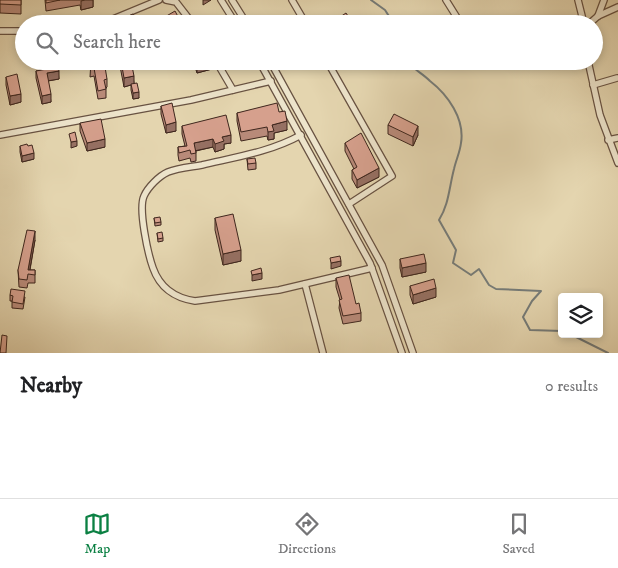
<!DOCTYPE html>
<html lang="en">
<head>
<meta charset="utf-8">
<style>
	:root { --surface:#fff; --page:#f6f6f6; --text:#202124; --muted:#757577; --line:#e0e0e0; --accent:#0b8043 }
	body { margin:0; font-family:"IM FELL DW Pica",serif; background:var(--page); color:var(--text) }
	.controls { position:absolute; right:15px; bottom:15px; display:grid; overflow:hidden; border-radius:5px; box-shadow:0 2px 8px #0003 }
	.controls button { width:45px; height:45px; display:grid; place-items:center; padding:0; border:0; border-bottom:1px solid var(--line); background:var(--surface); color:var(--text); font:25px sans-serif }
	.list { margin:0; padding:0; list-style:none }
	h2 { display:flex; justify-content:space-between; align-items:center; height:65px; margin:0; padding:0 20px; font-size:21px }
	h2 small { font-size:16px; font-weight:400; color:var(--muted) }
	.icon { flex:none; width:28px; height:28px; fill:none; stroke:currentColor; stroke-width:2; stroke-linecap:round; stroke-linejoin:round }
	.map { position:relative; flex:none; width:618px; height:353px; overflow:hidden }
	.search { position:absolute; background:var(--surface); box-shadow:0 2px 8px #0003; left:15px; right:15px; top:15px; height:55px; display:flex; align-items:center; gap:12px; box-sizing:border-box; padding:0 18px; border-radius:28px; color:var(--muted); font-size:19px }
	.sheet { height:145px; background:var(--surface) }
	nav { display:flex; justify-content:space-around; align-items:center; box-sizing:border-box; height:70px; border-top:1px solid var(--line); background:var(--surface); font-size:14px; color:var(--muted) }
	nav a { display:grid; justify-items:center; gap:2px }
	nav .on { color:var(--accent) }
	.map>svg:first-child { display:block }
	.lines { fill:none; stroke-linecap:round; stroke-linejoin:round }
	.stream { stroke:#767c79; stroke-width:2 }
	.minor-casing { stroke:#685242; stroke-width:8 }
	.minor { stroke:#ede4cb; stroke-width:5.5 }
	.wall { fill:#b88a79; stroke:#3e261d }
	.shaded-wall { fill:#967063; stroke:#3e261d }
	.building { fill:#d6a08d; stroke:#3e261d }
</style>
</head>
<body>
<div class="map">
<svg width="618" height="353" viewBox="0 0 618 353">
	<rect width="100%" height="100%" fill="#e4d5af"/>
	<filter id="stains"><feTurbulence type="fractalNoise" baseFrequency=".004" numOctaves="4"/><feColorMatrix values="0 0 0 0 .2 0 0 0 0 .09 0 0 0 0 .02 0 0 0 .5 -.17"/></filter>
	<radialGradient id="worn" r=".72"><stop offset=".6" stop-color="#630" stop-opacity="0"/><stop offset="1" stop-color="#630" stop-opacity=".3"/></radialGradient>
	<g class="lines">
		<!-- stream -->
		<g class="stream">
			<path d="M371,0l14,10 9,14"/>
			<path d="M407,61c7,9 15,12 23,20 18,14 35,38 31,62 -1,9 -5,17 -7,26 -5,19 -5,35 -15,51l17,30 -3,13 18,12 8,-6 10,16 7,4 45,2 -9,10 -9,16 7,13 32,1"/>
			<path d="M570,334l38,19"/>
		</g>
		<!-- minor casing -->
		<g class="minor-casing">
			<g id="minor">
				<path d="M166,0l10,2 17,22"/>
				<path d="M221,0l15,24"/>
				<path d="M232,0l15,24"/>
				<path d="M292,0l14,24"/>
				<path d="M446,0l15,24"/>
				<path d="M578,0l6,24"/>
				<path d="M598,16l6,-16"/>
				<path d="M101,24l58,-24"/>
				<path d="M589,24l9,-8 20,-9"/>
				<path d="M0,31h24"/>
				<path d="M216,61l17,29"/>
				<path d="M259,61l111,202 32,90"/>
				<path d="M270,61l112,204 31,88"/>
				<path d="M327,61l65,115 -43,28"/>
				<path d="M588,61l12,54 18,48"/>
				<path d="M593,85l24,-7"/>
				<path d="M0,135l191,-35 80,-19"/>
				<path d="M301,135c-31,17 -65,22 -99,30 -11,2 -24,3 -34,7 -9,4 -20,15 -24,24 -6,13 4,58 9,72 7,20 22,30 42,33l84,-11 93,-22"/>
				<path d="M608,140l10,-2"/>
				<path d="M305,284l18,69"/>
			</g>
		</g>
		<!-- minor -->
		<use href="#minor" class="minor"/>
	</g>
	<!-- wall -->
	<g class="wall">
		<path d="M0,0h21v14l-21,-1z"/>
		<path d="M45,0h48v7l-12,3 -1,-5 -34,6z"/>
		<path d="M45,61h26l-14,2 2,16 -11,2 3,21 -9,2 -6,-26v-7l9,-2z"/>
		<path d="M91,61l16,18v8l-1,1v10l-8,1 -4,-23 -4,1z"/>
		<path d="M119,61h12l3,22 5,15 -6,1 -2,-9v-5l-7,2z"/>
		<path d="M193,61h19v8l-15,4z"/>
		<path d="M6,77l15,25 -11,3 -4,-20z"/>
		<path d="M161,106l15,25 -10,2 -5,-19z"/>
		<path d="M279,112l8,18 -13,3v6l-6,1 -1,-4 -26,5 -4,-20v-8z"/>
		<path d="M80,123l25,24 -18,4 -7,-20z"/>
		<path d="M388,125l30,10 -5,11 -25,-12z"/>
		<path d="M182,126l49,17 -7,1v5l-9,3 -2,-5 -17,4v10l-5,1 -1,-4 -11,3 -1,-6v-8l7,-1 -3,-12z"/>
		<path d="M345,143l34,34 -22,11 -5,-9v-9l2,-1 -9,-18z"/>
		<path d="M20,146l14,13 -12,3 -2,-10z"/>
		<path d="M247,159l9,4v6l-8,1z"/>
		<path d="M154,218l7,4v3l-6,1z"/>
		<path d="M215,218l26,43 -18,4 -8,-35z"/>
		<path d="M157,233l6,5v3l-5,1z"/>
		<path d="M35,240l-5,30h5v13h-7l-1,5 -8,-1 -1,-17z"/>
		<path d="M400,259l26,13 -24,5 -2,-9z"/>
		<path d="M336,278l20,26 5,9v8l-18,3 -4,-16 1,-8 -4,-13z"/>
		<path d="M410,286l26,11 -23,7 -3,-9z"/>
		<path d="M10,295l15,2 -2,12 -11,-1v-7h-2z"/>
	</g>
	<!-- shaded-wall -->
	<g class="shaded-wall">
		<path d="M85,0h8v7l-12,3v-9z"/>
		<path d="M203,0h8l-8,5z"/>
		<path d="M350,19v5h-6z"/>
		<path d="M208,61h4v8l-15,4v-8z"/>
		<path d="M59,71v8l-12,2v-8z"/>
		<path d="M134,76v8l-10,3v-9z"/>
		<path d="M139,92v6l-6,1v-6z"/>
		<path d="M21,94v8l-11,3v-9z"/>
		<path d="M51,94v8l-9,2v-8z"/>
		<path d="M287,121v9l-13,3v6l-6,1v-8l4,-7z"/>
		<path d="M176,122v9l-10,2v-8z"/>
		<path d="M418,126v9l-5,11v-9z"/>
		<path d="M231,135v8l-7,1v5l-9,3v-8l7,-7z"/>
		<path d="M105,139v8l-18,4v-8z"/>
		<path d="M213,139v8l-19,4v-8z"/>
		<path d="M77,141v5l-6,2v-6z"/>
		<path d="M34,153v6l-12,3v-6z"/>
		<path d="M379,168v9l-22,11v-8z"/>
		<path d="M35,231v9l-6,34 -1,-4z"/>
		<path d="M241,250v11l-18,4v-11z"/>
		<path d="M341,261v5l-10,3v-6z"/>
		<path d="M426,263v9l-24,5v-9z"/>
		<path d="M262,273v6l-10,2v-6z"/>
		<path d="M436,288v9l-23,7v-9z"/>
	</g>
	<!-- building -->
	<g class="building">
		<path d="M0,0h21v5l-21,-1z"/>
		<path d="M46,0h14l-14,3z"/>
		<path d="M175,11l7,13h-22l-2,-3z"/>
		<path d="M346,13l4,6 -6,5h-8l-2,-3z"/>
		<path d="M133,14l4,10h-28v-2l10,-4v2z"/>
		<path d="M190,20l2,4h-8z"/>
		<path d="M45,61h12l2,10 -12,2 4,21 -9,2 -6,-25 11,-2z"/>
		<path d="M91,61h13l3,18 -3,1 2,9 -8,2 -4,-23h-4z"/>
		<path d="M121,61h10l3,15 -10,2z"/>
		<path d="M195,61h13l-11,4z"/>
		<path d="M17,74l4,20 -11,2 -4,-19z"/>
		<path d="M137,83l2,9 -6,1 -2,-9z"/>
		<path d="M172,103l4,19 -10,3 -5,-19z"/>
		<path d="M277,103l2,9 6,-1 2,10 -15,4 2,6 -6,1 -1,-5 -26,5 -4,-19z"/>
		<path d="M394,114l24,12 -5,11 -25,-12z"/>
		<path d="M226,115l5,20 -9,2 2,4 -9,3 -2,-5 -19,4 2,10 -5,1 -1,-4 -11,3 -1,-6 9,-1 -5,-20z"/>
		<path d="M101,119l4,20 -18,4 -7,-20z"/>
		<path d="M75,132l2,9 -6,1 -2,-8z"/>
		<path d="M361,133l18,35 -22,12 -5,-10 5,-3 -12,-24z"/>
		<path d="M27,144l1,2 4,-1 2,8 -12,3 -2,-10z"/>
		<path d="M255,158l1,5 -8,1 -1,-5z"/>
		<path d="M233,214l8,36 -18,4 -8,-36z"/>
		<path d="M160,217l1,5 -6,1 -1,-5z"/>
		<path d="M27,230l8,1 -7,39h7v5l-7,-1 -1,6 -8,-1 -1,-9z"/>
		<path d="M162,232l1,6 -5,1 -1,-6z"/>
		<path d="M424,254l2,9 -24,5 -2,-9z"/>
		<path d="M340,256l1,5 -10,2 -1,-5z"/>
		<path d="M261,268l1,5 -10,2 -1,-4z"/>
		<path d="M349,275l7,29 3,-1 2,10 -18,3 -4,-16 3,-1 -6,-21z"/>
		<path d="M434,279l2,9 -23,7 -3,-9z"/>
		<path d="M11,289l14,2 -2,13 -11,-2 1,-6 -3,-1z"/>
		<path d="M2,335l5,1 -1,17h-6z"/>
	</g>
	<rect width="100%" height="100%" filter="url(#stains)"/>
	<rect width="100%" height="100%" fill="url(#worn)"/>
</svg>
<div class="controls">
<button><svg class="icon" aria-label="layers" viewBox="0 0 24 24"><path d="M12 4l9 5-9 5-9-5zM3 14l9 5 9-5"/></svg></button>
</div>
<div class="search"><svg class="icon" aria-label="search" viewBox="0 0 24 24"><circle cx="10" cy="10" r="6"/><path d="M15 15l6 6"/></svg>Search here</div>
</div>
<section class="sheet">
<h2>Nearby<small>0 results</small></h2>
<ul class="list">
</ul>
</section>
<nav>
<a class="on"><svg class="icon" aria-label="map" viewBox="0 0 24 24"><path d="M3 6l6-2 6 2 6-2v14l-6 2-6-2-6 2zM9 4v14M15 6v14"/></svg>Map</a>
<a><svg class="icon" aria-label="directions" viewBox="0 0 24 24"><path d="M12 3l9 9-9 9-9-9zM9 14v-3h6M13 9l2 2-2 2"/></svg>Directions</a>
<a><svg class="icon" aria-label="saved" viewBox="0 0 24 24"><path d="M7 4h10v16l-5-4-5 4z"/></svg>Saved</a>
</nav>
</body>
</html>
